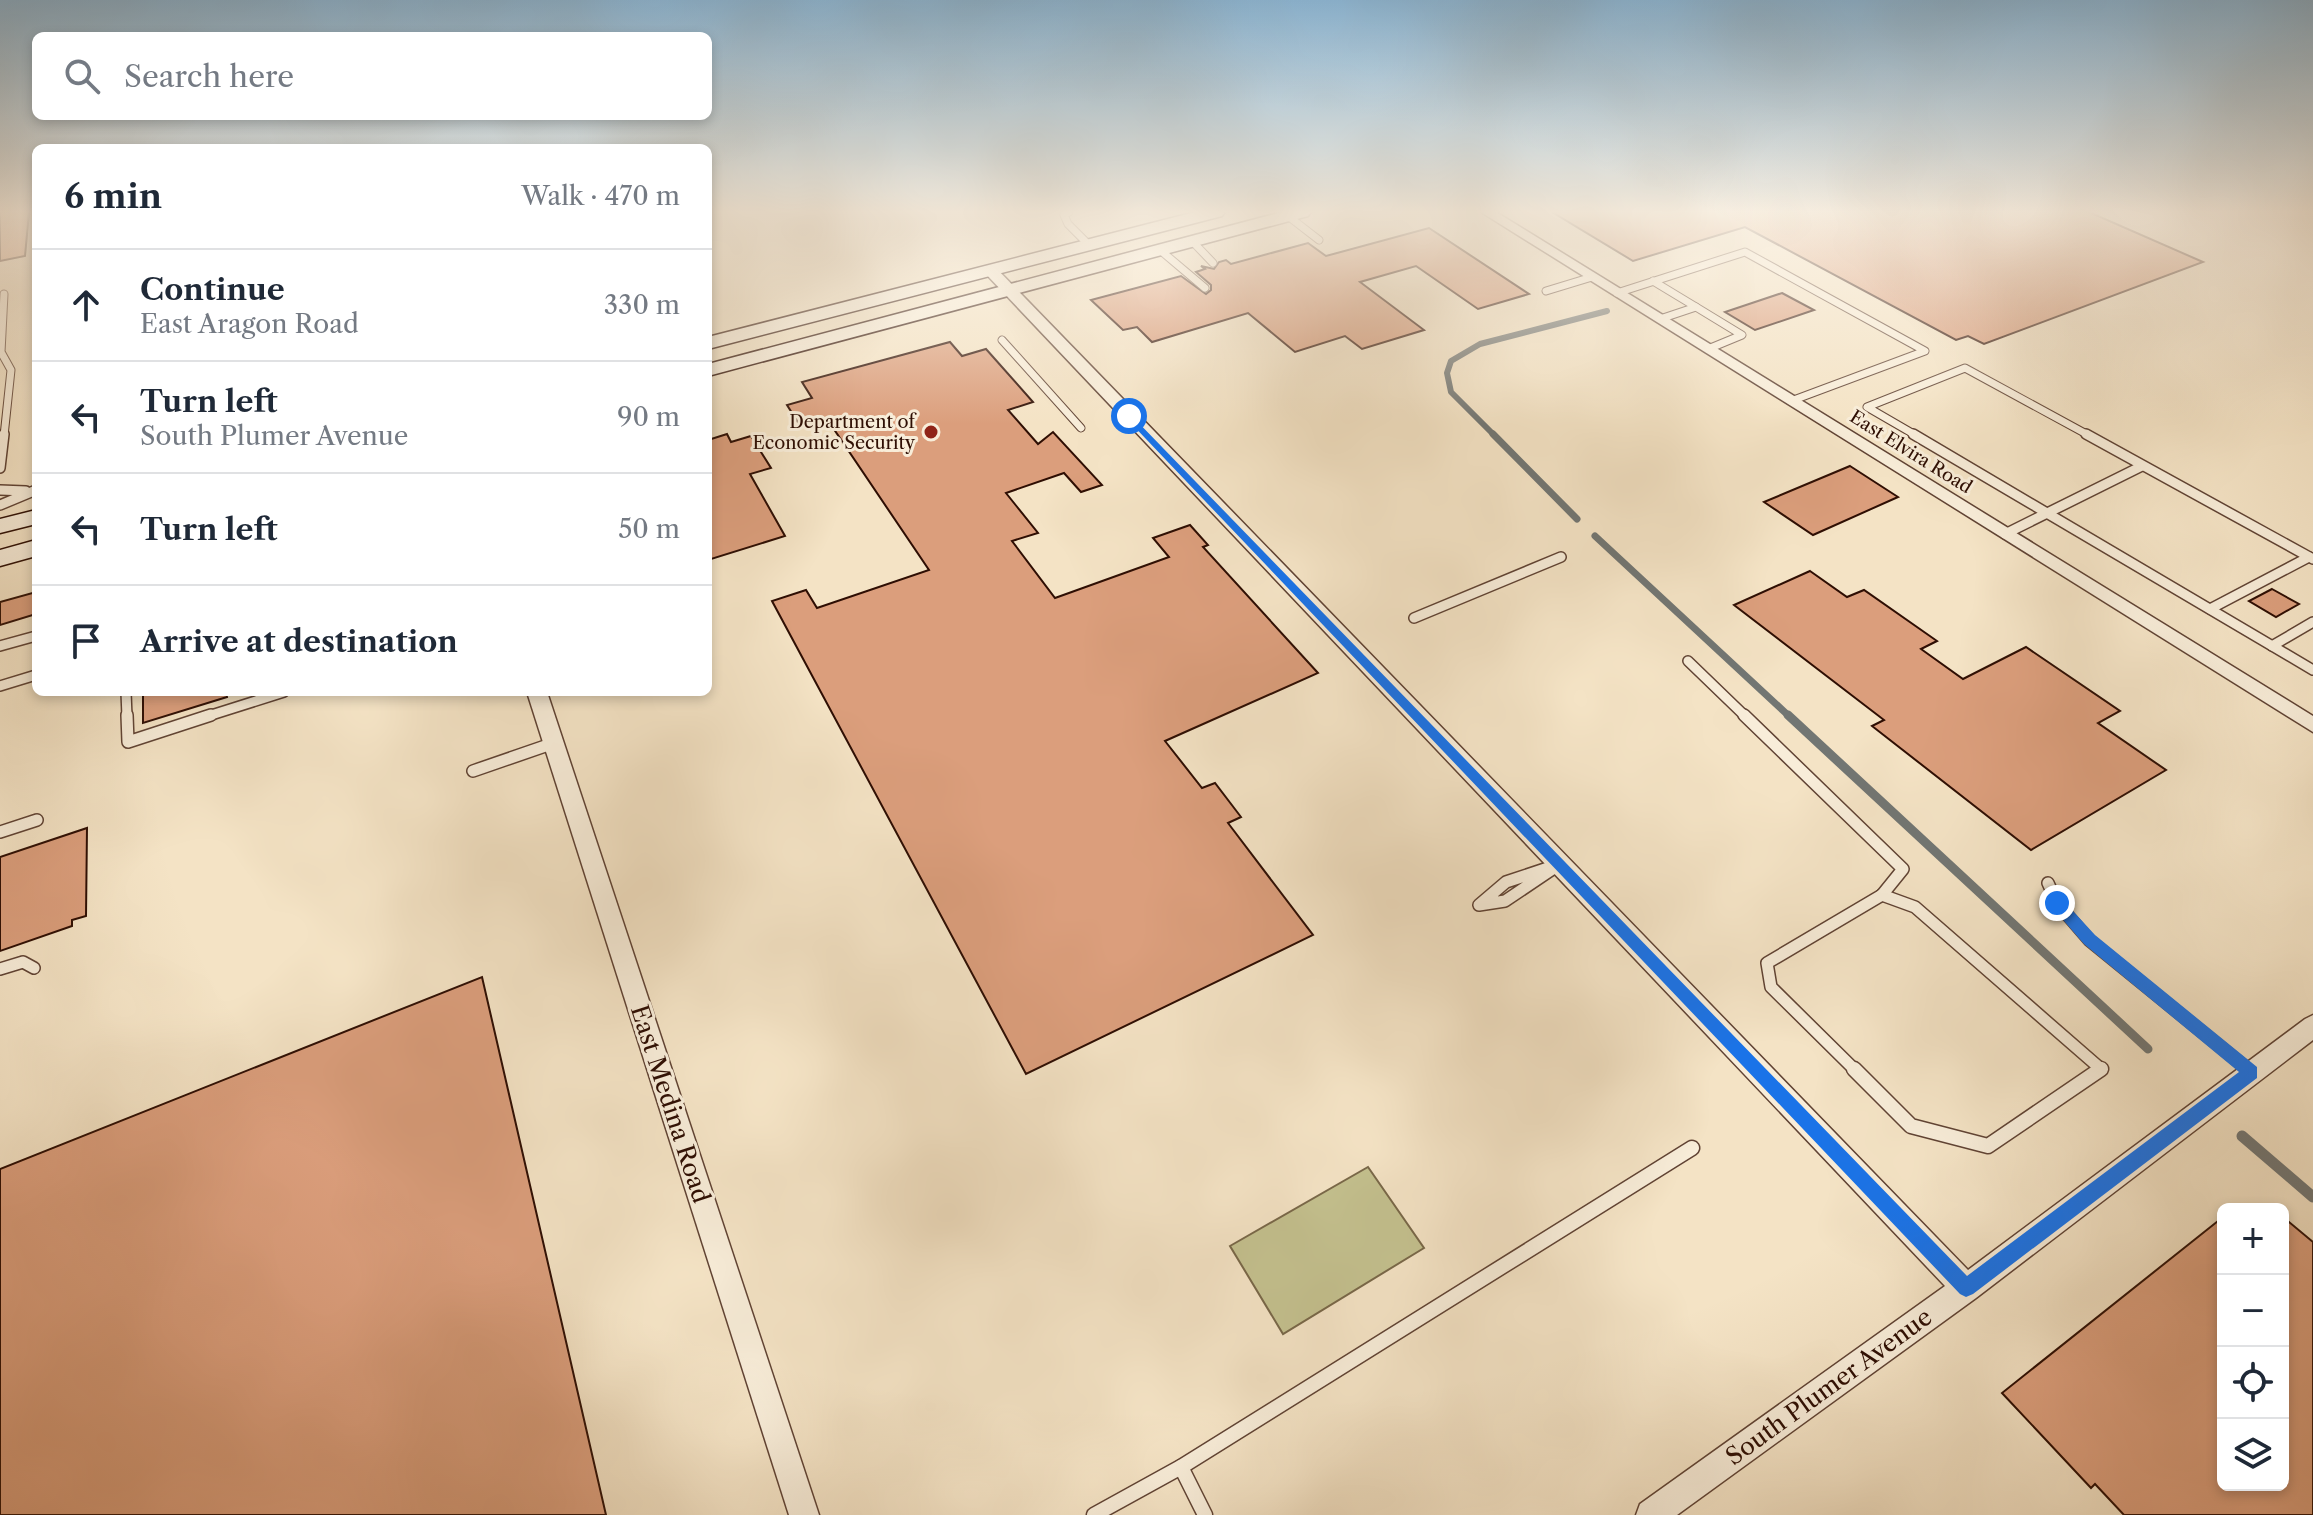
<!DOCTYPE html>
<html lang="en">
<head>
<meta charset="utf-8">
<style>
	:root { --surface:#fff; --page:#f2f2f3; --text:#1f2937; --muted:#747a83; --line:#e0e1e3 }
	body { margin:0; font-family:"Libre Caslon Text",serif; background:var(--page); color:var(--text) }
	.controls { position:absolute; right:24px; bottom:24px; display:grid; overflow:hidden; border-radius:12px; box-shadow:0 4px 12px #0003 }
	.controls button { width:72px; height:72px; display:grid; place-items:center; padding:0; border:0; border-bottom:2px solid var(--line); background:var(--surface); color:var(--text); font:40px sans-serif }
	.stop { position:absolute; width:24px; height:24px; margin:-18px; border:6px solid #1a73e8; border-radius:50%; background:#fff }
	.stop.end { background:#1a73e8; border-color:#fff; box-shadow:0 2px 8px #0008 }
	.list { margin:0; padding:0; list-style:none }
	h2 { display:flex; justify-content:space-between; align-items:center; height:104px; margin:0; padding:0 32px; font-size:34px }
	h2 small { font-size:26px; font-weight:400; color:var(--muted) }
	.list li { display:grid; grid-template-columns:52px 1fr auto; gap:24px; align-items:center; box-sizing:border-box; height:112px; padding:0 32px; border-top:2px solid var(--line) }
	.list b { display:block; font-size:30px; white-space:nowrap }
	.list p { margin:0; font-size:26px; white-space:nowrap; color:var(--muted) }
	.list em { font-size:26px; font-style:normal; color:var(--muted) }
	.icon { flex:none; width:44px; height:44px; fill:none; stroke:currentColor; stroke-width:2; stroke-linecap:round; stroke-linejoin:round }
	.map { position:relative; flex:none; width:2313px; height:1515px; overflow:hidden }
	.search { position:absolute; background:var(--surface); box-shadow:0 4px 12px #0003; left:32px; top:32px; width:680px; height:88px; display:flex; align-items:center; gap:20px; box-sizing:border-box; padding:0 28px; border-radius:12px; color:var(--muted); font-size:30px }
	.panel { position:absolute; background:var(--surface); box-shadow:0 4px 12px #0003; left:32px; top:144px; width:680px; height:552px; border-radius:12px }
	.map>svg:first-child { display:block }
	.green { fill:#c4c18f; stroke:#796849; stroke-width:2 }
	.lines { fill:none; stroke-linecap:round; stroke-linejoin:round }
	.stream-far3 { stroke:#727673; stroke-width:6 }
	.stream-far2 { stroke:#727673; stroke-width:7 }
	.stream-far1 { stroke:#727673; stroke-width:9 }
	.stream { stroke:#727673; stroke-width:11 }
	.building { fill:#db9e7c; stroke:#2e0e03; stroke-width:2 }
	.service-far3-casing { stroke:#604334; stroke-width:9 }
	.service-far2-casing { stroke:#604334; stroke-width:12 }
	.service-far1-casing { stroke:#604334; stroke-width:14 }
	.service-casing { stroke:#604334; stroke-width:17 }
	.minor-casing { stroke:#604334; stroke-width:3 }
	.secondary-casing { stroke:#2e0e03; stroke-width:3 }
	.service-far3 { stroke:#f8edd9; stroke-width:7 }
	.service-far2 { stroke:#f8edd9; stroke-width:9 }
	.service-far1 { stroke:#f8edd9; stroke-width:11 }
	.service { stroke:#f8edd9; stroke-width:14 }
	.minor { fill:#f8edd9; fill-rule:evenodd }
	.secondary { fill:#f8edd9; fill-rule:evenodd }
	.route { fill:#1a73e8 }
	.poi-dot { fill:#8f2418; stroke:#f8edd9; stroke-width:3 }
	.labels { text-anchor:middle; stroke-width:6; stroke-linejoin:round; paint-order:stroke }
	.far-poi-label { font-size:18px; fill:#2e0e03; stroke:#f8edd9; text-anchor:end }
	.far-street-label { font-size:18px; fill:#2e0e03; stroke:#f8edd9 }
	.near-street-label { font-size:24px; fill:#2e0e03; stroke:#f8edd9 }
</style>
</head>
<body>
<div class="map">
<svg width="2313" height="1515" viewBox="0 0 2313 1515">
	<rect width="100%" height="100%" fill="#f4e3c5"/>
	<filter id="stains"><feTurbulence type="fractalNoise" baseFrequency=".0025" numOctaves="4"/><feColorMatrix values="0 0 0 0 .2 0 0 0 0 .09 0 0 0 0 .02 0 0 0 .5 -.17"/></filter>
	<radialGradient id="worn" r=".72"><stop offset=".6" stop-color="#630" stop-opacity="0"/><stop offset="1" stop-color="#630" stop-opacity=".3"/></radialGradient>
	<!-- green -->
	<path class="green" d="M1368,1167l56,81 -141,86 -53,-88z"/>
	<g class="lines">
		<!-- stream-far3 -->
		<path class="stream-far3" d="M1495,436l-44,-44 -4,-19 4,-12 29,-17 127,-33"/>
		<!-- stream-far2 -->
		<g class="stream-far2">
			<path d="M1493,434l84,85"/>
			<path d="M1595,536l195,181"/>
		</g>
		<!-- stream-far1 -->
		<path class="stream-far1" d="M1788,715l360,334"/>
		<!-- stream -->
		<path class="stream" d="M2242,1136l71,61"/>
	</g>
	<!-- building -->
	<g class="building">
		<path d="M0,212h29l-4,44 -25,5z"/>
		<path d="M1552,212h537l114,50 -219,82 -16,-8 -12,4 -211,-113 -112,34z"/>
		<path d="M1429,228l100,66 -51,15 -62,-43 -56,16 64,48 -62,19 -17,-13 -50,16 -47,-39 -96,29 -15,-15 -14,3 -32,-30 90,-24 25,18 5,-4v-5l-15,-13 9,-3 -4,-3 13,3 5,-7 7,-2 5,4 77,-21 18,13z"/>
		<path d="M1782,293l32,17 -59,20 -30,-18z"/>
		<path d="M950,342l12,14 24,-7 47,53 -25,8 30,34 15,-12 49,53 -21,7 -17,-19 -58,20 32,40 -26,8 43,57 114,-41 -16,-19 37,-13 18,20 -5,2 115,126 -153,68 37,47 13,-5 26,34 -13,6 85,112 -287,139 -254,-473 34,-11 11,18 112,-38 -102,-151 -26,8 -14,-22 25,-7 -10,-16z"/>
		<path d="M727,434l4,8 20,-6 20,32 -21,6 35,62 -77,24v-120z"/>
		<path d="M1850,466l48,31 -85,38 -49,-33z"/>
		<path d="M1810,571l37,26 17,-7 73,51 -16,8 42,30 63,-32 94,64 -22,12 68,47 -135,80 -159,-124 12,-6 -150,-115z"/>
		<path d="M2272,589l27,15 -23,13 -27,-16z"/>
		<path d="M36,592v22l-36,11v-23z"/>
		<path d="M143,692h83l1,5 -84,26z"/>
		<path d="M87,828l-1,88 -14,4v6l-72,25v-94z"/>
		<path d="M482,977l124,538h-606v-346z"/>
		<path d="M2223,1217v268h60v-268l30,25v273h-189l-29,-31 -4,4 -89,-95z"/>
	</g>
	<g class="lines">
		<!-- service-far3 casing -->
		<g class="service-far3-casing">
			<g id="service-far3">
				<path d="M1069,212l-5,3 4,9 21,21"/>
				<path d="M1288,216l31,24"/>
				<path d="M1192,241l21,22"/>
				<path d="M1160,250l45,38"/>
				<path d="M1653,281l43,26 -36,12"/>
				<path d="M1546,291l46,-14"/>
				<path d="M1617,293l128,-41 180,99 -134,50"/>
				<path d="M1696,307l46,28 -34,14"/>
				<path d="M1002,340l79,88"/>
				<path d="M4,436l7,-66 -10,-18 3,-58"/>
				<path d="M1917,436l-50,-29 98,-39 125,68"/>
			</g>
		</g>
		<!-- service-far2 casing -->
		<g class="service-far2-casing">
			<g id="service-far2">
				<path d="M1913,434l400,236"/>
				<path d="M2086,434l227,125"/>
				<path d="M0,468l4,-34"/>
				<path d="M0,490l26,1"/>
				<path d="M0,505l36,-15"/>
				<path d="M2005,534l137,-68"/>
				<path d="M2210,609l99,-52"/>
				<path d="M1414,618l147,-61"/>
				<path d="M0,646l36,-10"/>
				<path d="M2272,646l41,-24"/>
				<path d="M1688,661l58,56"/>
				<path d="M0,686l36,-11"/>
				<path d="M126,692l1,25"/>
				<path d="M205,717l79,-25"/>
			</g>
		</g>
		<!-- service-far1 casing -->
		<g class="service-far1-casing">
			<g id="service-far1">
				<path d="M127,715l1,27 83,-27"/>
				<path d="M1744,715l159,154 -21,26"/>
				<path d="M473,771l81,-28"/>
				<path d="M0,832l37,-12"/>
				<path d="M1560,864l-55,37 -26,4 27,-23z"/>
				<path d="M2048,883l9,20 32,37 161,131"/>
				<path d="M1882,895l33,12 186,162 -3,2"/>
				<path d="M0,969l23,-7 11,6"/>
				<path d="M1856,1071l-85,-84 -4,-24 115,-68"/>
			</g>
		</g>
		<!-- service casing -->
		<g class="service-casing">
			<g id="service">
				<path d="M1854,1069l57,57 77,20 113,-77"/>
				<path d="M2247,1069l4,3"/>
				<path d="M1181,1467l24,48"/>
				<path d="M1094,1515l87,-48 511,-319"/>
			</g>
		</g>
		<!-- minor casing -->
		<g class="minor-casing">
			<g id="minor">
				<path d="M1481,212h15l817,504v16z"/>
				<path d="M985,267h10l973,1003 337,-251 8,-4v25l-337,258 -299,217h-41l4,-11 305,-218 -960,-1013z"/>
				<path d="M527,692h20l272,823h-30z"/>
			</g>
		</g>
		<!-- secondary casing -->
		<g class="secondary-casing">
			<g id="secondary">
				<path d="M1195,212h30l-3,4 -514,133v-12z"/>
				<path d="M1282,212h29l-3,4 -600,160v-12z"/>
				<path d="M36,510v14l-36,9v-14z"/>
				<path d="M36,540v16l-36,10v-16z"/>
			</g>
		</g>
		<!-- service-far3 -->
		<use href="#service-far3" class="service-far3"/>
		<!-- service-far2 -->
		<use href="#service-far2" class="service-far2"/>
		<!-- service-far1 -->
		<use href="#service-far1" class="service-far1"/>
		<!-- service -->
		<use href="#service" class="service"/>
		<!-- minor -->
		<use href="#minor" class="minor"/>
		<!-- secondary -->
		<use href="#secondary" class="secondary"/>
	</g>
	<!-- sky -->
	<linearGradient id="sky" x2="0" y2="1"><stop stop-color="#8bb7d7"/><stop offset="0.5" stop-color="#faf2e5"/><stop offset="1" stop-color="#faf2e5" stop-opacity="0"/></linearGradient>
	<rect width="2313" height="424" fill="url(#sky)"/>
	<!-- route -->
	<path class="route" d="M1129,413l838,863 272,-204 -155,-128 -32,-37v-8h10l33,36 162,132v11l-284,216 -7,3 -6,-3 -834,-876z"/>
	<!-- markers -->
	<circle class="poi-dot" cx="931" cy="432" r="8"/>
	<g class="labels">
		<!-- far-poi labels -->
		<g class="far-poi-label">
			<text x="915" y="428">Department of<tspan x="915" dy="21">Economic Security</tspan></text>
		</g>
		<!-- far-street labels -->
		<g class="far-street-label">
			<text transform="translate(1911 452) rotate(32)" y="6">East Elvira Road</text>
		</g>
		<!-- near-street labels -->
		<g class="near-street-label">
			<text transform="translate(670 1104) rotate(72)" y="8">East Medina Road</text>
			<text transform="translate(1829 1387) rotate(-36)" y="8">South Plumer Avenue</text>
		</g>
	</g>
	<rect width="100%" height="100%" filter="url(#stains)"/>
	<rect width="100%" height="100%" fill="url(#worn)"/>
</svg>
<div class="controls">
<button>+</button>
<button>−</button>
<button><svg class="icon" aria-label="locate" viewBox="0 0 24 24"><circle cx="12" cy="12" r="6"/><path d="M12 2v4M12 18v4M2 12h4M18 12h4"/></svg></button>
<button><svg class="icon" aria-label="layers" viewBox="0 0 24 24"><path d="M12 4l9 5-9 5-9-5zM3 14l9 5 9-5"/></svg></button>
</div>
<div class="stop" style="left:1129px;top:416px"></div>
<div class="stop end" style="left:2057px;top:903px"></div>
<div class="search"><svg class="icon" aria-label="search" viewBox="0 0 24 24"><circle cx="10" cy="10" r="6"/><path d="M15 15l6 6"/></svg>Search here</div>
<section class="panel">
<h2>6 min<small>Walk · 470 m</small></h2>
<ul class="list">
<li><svg class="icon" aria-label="ahead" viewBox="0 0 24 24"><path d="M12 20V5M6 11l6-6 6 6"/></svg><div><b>Continue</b><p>East Aragon Road</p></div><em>330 m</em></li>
<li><svg class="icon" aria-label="left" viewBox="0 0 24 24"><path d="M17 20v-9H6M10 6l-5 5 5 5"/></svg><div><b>Turn left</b><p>South Plumer Avenue</p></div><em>90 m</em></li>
<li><svg class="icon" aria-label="left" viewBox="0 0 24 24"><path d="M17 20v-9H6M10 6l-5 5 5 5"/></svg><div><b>Turn left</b></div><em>50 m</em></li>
<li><svg class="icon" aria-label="arrive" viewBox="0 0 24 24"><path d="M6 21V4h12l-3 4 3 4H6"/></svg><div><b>Arrive at destination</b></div></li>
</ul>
</section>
</div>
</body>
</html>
